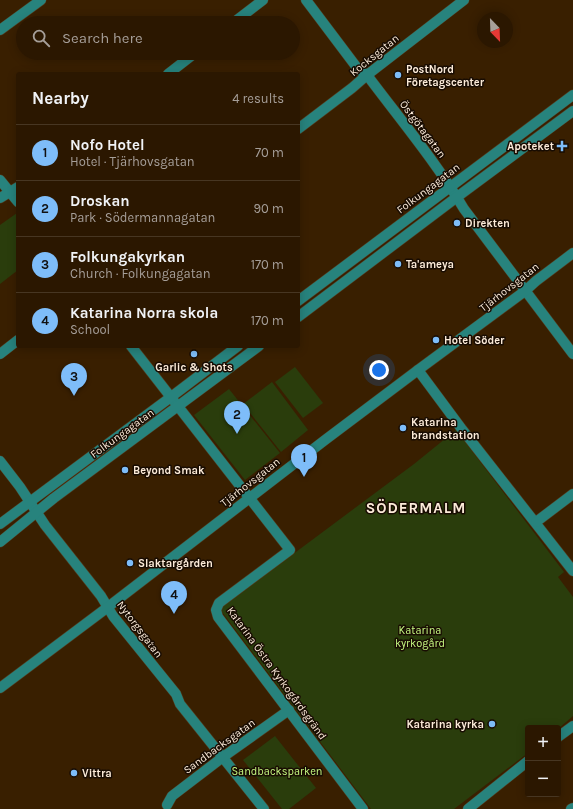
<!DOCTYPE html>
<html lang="en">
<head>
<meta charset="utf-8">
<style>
	:root { --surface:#2b1700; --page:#33200a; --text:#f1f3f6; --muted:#a69f99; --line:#473622; --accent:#7ebdf9 }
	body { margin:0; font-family:Karla,sans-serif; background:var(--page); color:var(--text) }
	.controls { position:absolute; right:12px; bottom:12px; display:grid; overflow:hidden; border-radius:4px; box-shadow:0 2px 10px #0003 }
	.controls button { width:36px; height:36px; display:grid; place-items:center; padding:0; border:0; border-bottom:1px solid var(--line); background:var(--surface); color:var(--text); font:20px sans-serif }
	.compass { position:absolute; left:477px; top:12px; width:36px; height:36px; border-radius:50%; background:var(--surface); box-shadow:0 2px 10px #0003; rotate:157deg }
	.you { position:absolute; left:379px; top:370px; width:14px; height:14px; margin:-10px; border:3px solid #fff; border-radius:50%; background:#1a73e8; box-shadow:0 0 0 6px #1a73e833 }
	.badge { display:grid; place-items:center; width:26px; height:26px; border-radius:50%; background:var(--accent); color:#111; font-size:13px; font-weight:700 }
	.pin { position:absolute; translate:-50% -33px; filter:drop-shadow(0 1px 2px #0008) }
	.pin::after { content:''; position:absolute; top:21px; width:14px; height:12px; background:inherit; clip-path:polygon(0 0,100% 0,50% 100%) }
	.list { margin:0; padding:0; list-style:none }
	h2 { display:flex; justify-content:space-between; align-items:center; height:52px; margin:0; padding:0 16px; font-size:17px }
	h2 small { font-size:13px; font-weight:400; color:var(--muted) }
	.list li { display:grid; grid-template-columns:26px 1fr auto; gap:12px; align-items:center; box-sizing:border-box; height:56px; padding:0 16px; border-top:1px solid var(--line) }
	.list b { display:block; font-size:15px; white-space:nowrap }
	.list p { margin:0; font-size:13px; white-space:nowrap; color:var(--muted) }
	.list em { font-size:13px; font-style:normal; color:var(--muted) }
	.icon { flex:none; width:22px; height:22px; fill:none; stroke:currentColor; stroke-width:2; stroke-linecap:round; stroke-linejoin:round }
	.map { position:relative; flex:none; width:573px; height:809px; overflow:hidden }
	.search { position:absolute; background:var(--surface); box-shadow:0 2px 10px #0003; left:16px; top:16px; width:284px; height:44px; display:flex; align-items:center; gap:10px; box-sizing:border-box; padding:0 14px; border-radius:22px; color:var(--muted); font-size:15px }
	.panel { position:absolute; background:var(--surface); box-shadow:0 2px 10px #0003; left:16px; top:72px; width:284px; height:276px; border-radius:4px }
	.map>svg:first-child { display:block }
	.green { fill:#2a3d0c }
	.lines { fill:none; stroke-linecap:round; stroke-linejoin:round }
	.minor-casing { stroke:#543c1e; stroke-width:11 }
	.minor { stroke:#27837d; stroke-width:10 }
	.poi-dot { fill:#7ebdf9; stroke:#180c02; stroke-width:1.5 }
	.labels { text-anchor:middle; stroke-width:3; stroke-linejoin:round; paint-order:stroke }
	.street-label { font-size:11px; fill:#fcebd9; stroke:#180c02 }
	.poi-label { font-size:11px; font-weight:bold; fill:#fcebd9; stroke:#180c02; text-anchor:start }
	.park-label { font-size:11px; fill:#c5f881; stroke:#180c02 }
	.district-label { font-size:15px; font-weight:bold; letter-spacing:1px; fill:#fcebd9; stroke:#180c02 }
</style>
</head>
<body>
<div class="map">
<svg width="573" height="809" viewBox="0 0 573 809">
	<rect width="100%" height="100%" fill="#391f00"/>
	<!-- green -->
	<g class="green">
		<path d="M17,213l1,1v56l-18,14v-59z"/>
		<path d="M295,367l28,36 -20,15 -28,-36z"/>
		<path d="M272,382l36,48 -27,22 -38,-48z"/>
		<path d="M229,389l51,64 -35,27 -51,-65z"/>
		<path d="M456,430l108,142 -6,5 15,20v119l-15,13v-1h-30v25l-74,56h-83l-149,-197v-5l192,-143z"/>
		<path d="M275,736l41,52 -27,21h-7l-39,-49z"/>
	</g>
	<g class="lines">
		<!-- minor casing -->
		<g class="minor-casing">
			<g id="minor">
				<path d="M306,0l52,69 9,6c33,44 69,87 97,134l109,145"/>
				<path d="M233,23l30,-23"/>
				<path d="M0,30l41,-30"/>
				<path d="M168,74l27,-21"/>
				<path d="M298,129l54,-41 15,-13 97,-75"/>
				<path d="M0,180l18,22"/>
				<path d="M0,198l18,-11"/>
				<path d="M298,301l275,-206"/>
				<path d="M298,317l159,-120 116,-86"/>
				<path d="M131,346l159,204 -71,53 -3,7 2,7 145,192"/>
				<path d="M0,354l18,-14"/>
				<path d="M418,370l43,58 112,143"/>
				<path d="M0,461l20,26 25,38 56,71 12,20 63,78 4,10 84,105"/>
				<path d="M536,522l37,-28"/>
				<path d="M0,524l171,-127 67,-51"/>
				<path d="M0,542l54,-44 205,-152"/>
				<path d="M0,688l108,-81 217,-167 93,-70 107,-79 11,-10 37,-28"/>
				<path d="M558,737l15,-11"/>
				<path d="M167,805l5,-9 51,-39 66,-47"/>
				<path d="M468,809l60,-48"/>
				<path d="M571,809l2,-1"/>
			</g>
		</g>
		<!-- minor -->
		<use href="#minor" class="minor"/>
	</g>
	<!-- markers -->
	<g class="poi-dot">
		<circle cx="398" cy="75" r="4"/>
		<path d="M560 140h4v4h4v4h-4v4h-4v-4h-4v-4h4z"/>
		<circle cx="457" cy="223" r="4"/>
		<circle cx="398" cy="264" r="4"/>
		<circle cx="436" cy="340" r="4"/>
		<circle cx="194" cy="354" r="4"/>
		<circle cx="403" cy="428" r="4"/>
		<circle cx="125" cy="470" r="4"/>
		<circle cx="130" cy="563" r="4"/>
		<circle cx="492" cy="724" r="4"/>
		<circle cx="74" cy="773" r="4"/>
	</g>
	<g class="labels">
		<!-- street labels -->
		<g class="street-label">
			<text transform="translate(374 55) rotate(-39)" y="4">Kocksgatan</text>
			<text transform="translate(423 129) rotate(53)" y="4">Östgötagatan</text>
			<text transform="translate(428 188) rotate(-37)" y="4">Folkungagatan</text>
			<text transform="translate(509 287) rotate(-38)" y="4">Tjärhovsgatan</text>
			<text transform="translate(122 433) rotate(-36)" y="4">Folkungagatan</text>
			<text transform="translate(250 482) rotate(-38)" y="4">Tjärhovsgatan</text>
			<text transform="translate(140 629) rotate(53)" y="4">Nytorgsgatan</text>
			<text transform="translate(277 673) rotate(54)" y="4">Katarina Östra Kyrkogårdsgränd</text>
			<text transform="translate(219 746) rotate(-36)" y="4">Sandbacksgatan</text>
		</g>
		<!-- poi labels -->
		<g class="poi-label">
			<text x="406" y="73">PostNord<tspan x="406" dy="13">Företagscenter</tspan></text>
			<text x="554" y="150" text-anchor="end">Apoteket</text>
			<text x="465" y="227">Direkten</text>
			<text x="406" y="268">Ta'ameya</text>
			<text x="444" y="344">Hotel Söder</text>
			<text x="194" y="371" text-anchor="middle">Garlic &amp; Shots</text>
			<text x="411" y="426">Katarina<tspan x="411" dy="13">brandstation</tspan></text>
			<text x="133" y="474">Beyond Smak</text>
			<text x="138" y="567">Slaktargården</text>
			<text x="484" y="728" text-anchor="end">Katarina kyrka</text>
			<text x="82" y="777">Vittra</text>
		</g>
		<!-- park labels -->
		<g class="park-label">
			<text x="420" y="634">Katarina<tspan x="420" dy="13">kyrkogård</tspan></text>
			<text x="277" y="775">Sandbacksparken</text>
		</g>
		<!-- district labels -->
		<g class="district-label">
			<text x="416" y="513">SÖDERMALM</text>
		</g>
	</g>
</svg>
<div class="controls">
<button>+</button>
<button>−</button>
</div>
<svg class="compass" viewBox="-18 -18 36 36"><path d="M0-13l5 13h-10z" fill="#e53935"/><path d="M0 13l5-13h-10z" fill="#a69f99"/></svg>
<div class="you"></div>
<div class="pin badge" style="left:304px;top:477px">1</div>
<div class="pin badge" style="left:237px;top:434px">2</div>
<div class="pin badge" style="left:74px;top:396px">3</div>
<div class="pin badge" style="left:174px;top:614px">4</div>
<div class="search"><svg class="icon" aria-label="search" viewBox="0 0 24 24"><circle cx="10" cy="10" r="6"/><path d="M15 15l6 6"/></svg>Search here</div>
<section class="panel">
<h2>Nearby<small>4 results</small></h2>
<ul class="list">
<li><span class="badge">1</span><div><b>Nofo Hotel</b><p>Hotel · Tjärhovsgatan</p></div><em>70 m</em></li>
<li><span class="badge">2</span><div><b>Droskan</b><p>Park · Södermannagatan</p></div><em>90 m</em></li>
<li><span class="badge">3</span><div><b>Folkungakyrkan</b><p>Church · Folkungagatan</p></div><em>170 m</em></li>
<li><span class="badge">4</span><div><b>Katarina Norra skola</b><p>School</p></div><em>170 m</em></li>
</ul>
</section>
</div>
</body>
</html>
